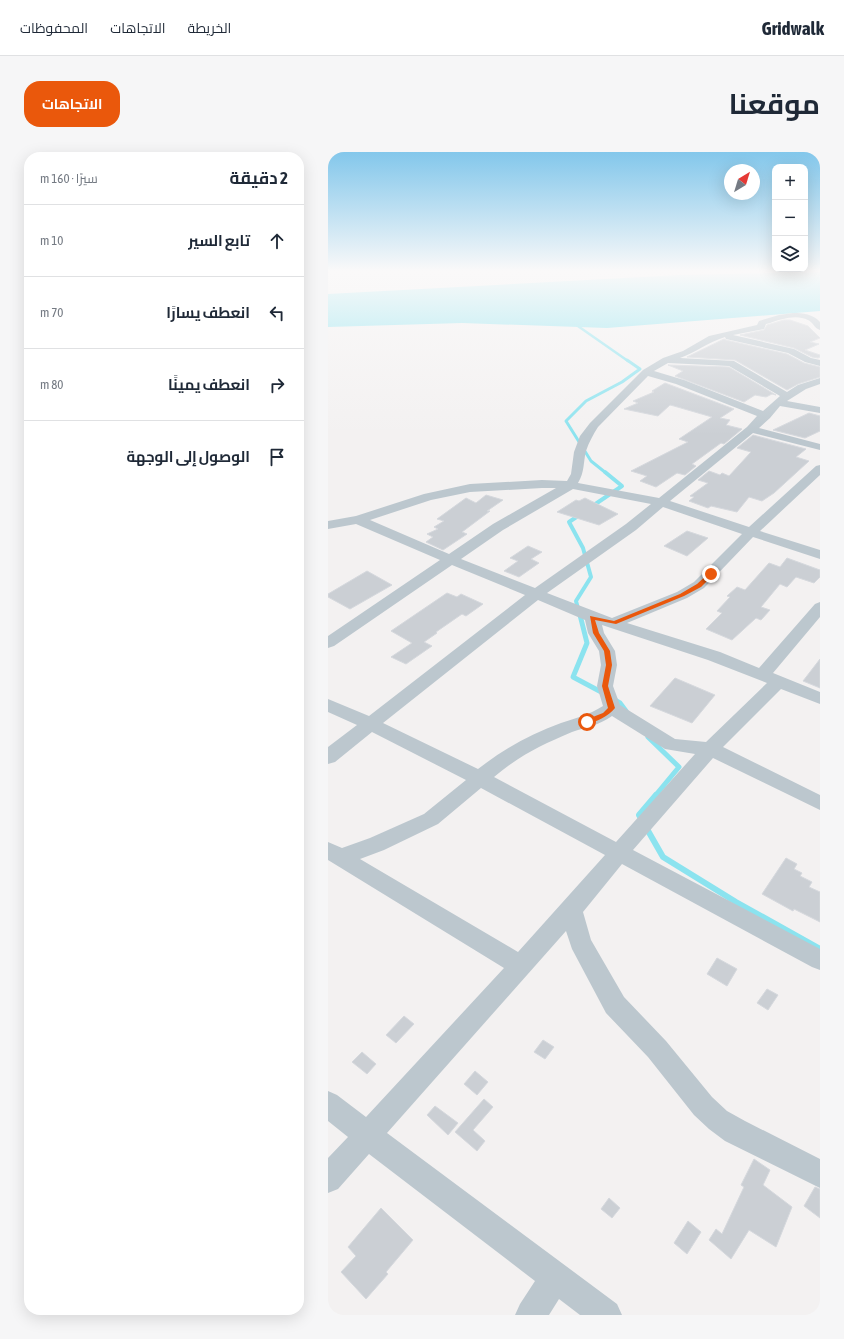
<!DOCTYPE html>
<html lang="ar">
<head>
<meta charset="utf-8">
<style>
	:root { --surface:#fff; --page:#f6f6f7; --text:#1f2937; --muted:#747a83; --line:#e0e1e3; --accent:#ea580c }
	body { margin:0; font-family:"Asap Condensed",Cairo,sans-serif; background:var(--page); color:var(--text); direction:rtl }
	.controls { position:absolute; right:12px; top:12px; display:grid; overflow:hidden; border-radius:8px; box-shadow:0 4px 16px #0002 }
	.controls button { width:36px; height:36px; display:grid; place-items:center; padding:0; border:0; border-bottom:1px solid var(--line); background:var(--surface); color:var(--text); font:20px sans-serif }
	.compass { position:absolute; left:396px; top:12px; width:36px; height:36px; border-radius:50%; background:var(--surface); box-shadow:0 4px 16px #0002; rotate:38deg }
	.stop { position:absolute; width:12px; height:12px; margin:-9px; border:3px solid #ea580c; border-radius:50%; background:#fff }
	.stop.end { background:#ea580c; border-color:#fff; box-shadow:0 1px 4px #0008 }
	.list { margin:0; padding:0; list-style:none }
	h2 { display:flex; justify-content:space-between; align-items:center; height:52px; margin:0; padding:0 16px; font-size:17px }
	h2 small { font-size:13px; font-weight:400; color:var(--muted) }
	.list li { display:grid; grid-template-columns:26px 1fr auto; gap:12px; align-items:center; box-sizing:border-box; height:72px; padding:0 16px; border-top:1px solid var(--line) }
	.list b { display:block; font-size:15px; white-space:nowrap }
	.list em { font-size:13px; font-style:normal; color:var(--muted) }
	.icon { flex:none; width:22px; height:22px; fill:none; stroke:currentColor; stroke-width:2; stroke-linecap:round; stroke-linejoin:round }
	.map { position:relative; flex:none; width:492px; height:1163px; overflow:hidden; direction:ltr; border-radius:16px }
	header { display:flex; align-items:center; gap:24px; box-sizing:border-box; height:56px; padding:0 20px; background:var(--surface); border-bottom:1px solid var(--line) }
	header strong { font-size:19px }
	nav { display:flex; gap:22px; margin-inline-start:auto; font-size:14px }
	.intro { display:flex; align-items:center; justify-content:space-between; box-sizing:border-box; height:96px; padding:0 24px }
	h1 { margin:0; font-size:28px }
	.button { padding:10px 18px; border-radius:16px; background:var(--accent); color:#fff; font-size:14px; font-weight:700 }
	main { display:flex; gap:24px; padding:0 24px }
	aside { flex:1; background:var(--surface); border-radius:16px; box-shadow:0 4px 16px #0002 }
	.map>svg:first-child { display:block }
	.water { fill:#8be3ef }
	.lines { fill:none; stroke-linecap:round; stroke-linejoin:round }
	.stream-far4 { stroke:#8be3ef; stroke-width:2.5 }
	.stream-far3 { stroke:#8be3ef; stroke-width:3 }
	.stream-far2 { stroke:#8be3ef; stroke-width:4 }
	.stream-far1 { stroke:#8be3ef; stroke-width:5 }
	.stream { stroke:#8be3ef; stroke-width:6 }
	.building { fill:#cbcfd4; stroke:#d5d8dd }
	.minor { fill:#bcc7ce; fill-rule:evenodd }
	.route { fill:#ea580c }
</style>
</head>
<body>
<header>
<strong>Gridwalk</strong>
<nav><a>الخريطة</a><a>الاتجاهات</a><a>المحفوظات</a></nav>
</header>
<div class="intro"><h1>موقعنا</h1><a class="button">الاتجاهات</a></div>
<main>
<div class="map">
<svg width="492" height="1163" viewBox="0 0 492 1163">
	<rect width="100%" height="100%" fill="#f3f1f1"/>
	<!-- water -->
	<path class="water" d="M492,120v39l-213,17 -145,-5 -134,4v-33l352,-19z"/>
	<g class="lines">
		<!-- stream-far4 -->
		<path class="stream-far4" d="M247,172l53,37"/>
		<!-- stream-far3 -->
		<path class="stream-far3" d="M278,321l-15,-12 -25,-40 20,-20 36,-19 18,-13 -13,-9"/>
		<!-- stream-far2 -->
		<g class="stream-far2">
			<path d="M263,355l31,-21 -17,-14"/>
			<path d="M252,464l-4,-15 15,-24 -8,-29 -14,-26 12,-8"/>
		</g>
		<!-- stream-far1 -->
		<g class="stream-far1">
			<path d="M252,463l7,28 -14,34 32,17"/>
			<path d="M285,547l7,4 6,8"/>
			<path d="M320,585l31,30 -24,29"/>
		</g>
		<!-- stream -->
		<path class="stream" d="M328,643l-17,20 24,42 73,45 84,47"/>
	</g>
	<!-- building -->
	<g class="building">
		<path d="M456,168h6l18,6 12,12 -10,4 9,2 -14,6 15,5v2l-2,1 -6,-1 -18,-9 -54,-13 24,-5 3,-5z"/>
		<path d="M396,187l2,1 61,14 17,9 16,4v10l-22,7 -11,6 -52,-30 -48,-3z"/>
		<path d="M340,213l61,2 47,28 -4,-1 -6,3 -11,-2 -11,7 -69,-26 8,-5z"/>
		<path d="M337,231l69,26 -14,9 10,2 -4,5 16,4 -18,15 -3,-1 -29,21 4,2 -11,9 -8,-2 -21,14 -16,-6 7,-5 -16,-5 57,-29 -9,-3 33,-22 -38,-11 -4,-1 -12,11 -34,-7 14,-6 -5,-2 21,-9 -2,-1z"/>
		<path d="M481,261l11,3v15l-15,7 -32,-8z"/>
		<path d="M425,283l53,14 -10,8 13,4 -35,32 -12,8 -13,-4 -12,15 -26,-6 -3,2 -19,-7 5,-4 -4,-1 18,-13 -10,-3 11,-9 11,4 2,-2 7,3 22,-24 -14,-4z"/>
		<path d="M158,343l17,5 -16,11h3l-28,21 5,2 -24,16 -17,-8 7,-5 -6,-3 11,-5 -4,-2 10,-6 -7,-2 29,-21 10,5z"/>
		<path d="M257,346l33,16 -19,11 -42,-13 19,-12 3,1z"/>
		<path d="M359,379l21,7 -21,18 -23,-10z"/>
		<path d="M200,394l14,6 -11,7 8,4 -20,14 -15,-6 14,-10 -8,-3z"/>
		<path d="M459,406l33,12v7l-6,6 -18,-6 -9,10 -7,-3 -19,23 9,3 -9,10 -5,-2 -24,22 -26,-11 16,-16 -5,-2 13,-14 -3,-1 10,-9 8,3 24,-27 11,4z"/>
		<path d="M39,419l25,14 -42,24 -22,-12v-3z"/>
		<path d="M119,441l10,4 4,-3 22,10 -17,12 -4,-2 -26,18 1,1 -13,9 8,4 -26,18 -15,-7 21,-14 -21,-12z"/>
		<path d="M492,507v29l-17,-7z"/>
		<path d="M347,526l40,17 -23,28 -42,-17z"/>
		<path d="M458,706l11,6 -3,5 8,4 -2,3 12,6 -3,5 11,5v30l-26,-13 -1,2 -31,-17z"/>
		<path d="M389,806l20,11 -10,17 -20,-12z"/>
		<path d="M439,837l11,6 -10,15 -11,-7z"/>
		<path d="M76,864l10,8 -18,19 -10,-8z"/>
		<path d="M215,888l11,7 -9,12 -11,-7z"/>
		<path d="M34,900l14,12 -9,10 -15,-12z"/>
		<path d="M147,919l13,11 -11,13 -13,-11z"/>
		<path d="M156,947l9,8 -20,23 12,11 -8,10 -22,-19z"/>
		<path d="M107,954l23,17 -10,12 -21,-20z"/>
		<path d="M426,1007l16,11 -7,15 29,22 -16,40 -27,-17 -18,29 -22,-19 7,-11 6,5 22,-47 -3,-2z"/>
		<path d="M487,1035l5,2v29l-16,-12z"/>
		<path d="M281,1046l11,10 -8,10 -11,-9z"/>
		<path d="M53,1056l32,32 -27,32 2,2 -22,25 -25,-27 15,-16 -8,-9z"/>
		<path d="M360,1069l13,11 -14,22 -13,-11z"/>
	</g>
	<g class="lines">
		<!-- minor -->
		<path class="minor" d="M465,161c10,0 20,1 27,9v8c-6,-2 -7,-8 -12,-10 -11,-6 -28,-1 -38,3l-4,1 -2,5 -31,6 61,14 17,9 9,2v6l-15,-4 -17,-9 -62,-14 -1,-2c-17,5 -30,16 -45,21l54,3 53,31 11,-7 22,-7v6l-14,5 -19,12 33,6v6l-40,-7 -10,12 -11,10 61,16v6l-67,-17 -83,68 79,26 67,-61 4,-1v10l-60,56 60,19v9l-67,-22 -49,51 -17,10 -60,25 93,29 39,16 56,-64 5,-2v15l-47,56 47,19v12l-39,-15 -58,58 97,48v15l-107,-52 -80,92 187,99v21l-8,-3 -190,-103 -39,48 8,28 33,57 42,44 46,56 15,14 18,10 75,38v29l-95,-47 -16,-12 -15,-14 -46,-58 -42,-44 -34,-64 -6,-18 -179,202 230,171 5,11h-42l-21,-16 -10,16h-34l5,-11 15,-23 -166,-127 -31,35 -10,4v-35l20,-21 -20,-16v-30l9,4 29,22 138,-149 -176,-108v-18l14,6 28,-10 54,-24 42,-34 -94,-48 -37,30 -7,2v-17l29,-22 -29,-13v-13l41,17 156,-121 -73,-30 -118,81 -6,2v-12l112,-76 -84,-36 -28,5v-8l28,-5 68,-22 46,-10 72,-4 25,1 4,-7 3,-22 6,-16 10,-13 53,-53 20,-12 20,-7 26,-15 48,-11 2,-4 20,-6zM340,211l61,3 51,30 -17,15 -79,-31 -30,-9zM320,224l28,8 81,32 -10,11 -88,71 -81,-15c7,-12 5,-20 8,-32 3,-9 7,-16 12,-24zM214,336h14l-63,36 -44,30 -79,-34 61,-20 39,-8zM245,337l78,15 -25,20 -91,64 -74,-29 42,-29zM335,355l79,27 -48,48 -17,10 -65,26 -65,-25 89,-63zM210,448l47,20 3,13 11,18 2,14 -4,21 6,20c-14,9 -27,12 -42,17 -31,11 -57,26 -83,46l-95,-46zM274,473l106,35 59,23 -61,59 -31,-3 -55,-34 -7,-19 4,-21 -2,-14 -11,-18zM284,564l53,33 30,5 -79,88 -122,-65c25,-21 47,-32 78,-45 14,-5 28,-7 40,-16zM153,636l124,67 -87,97 -158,-93 24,-9 54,-26z"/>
	</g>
	<!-- sky -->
	<linearGradient id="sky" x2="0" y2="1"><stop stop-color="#83c7eb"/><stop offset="0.42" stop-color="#faf9f9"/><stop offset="1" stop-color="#faf9f9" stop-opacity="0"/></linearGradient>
	<rect width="492" height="283" fill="url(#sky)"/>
	<!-- route -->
	<path class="route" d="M381,421l5,1 -13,13 -17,9 -68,28 -21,-4 4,13 11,18 2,14 -4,21 7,22c-6,8 -21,16 -30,15v-3l18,-7 5,-5 -6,-22 4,-21 -2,-14 -11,-18 -3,-17 24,5 66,-27 17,-10z"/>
</svg>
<div class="controls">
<button>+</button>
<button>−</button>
<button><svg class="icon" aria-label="layers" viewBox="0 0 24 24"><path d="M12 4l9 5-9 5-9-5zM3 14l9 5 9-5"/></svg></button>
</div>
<svg class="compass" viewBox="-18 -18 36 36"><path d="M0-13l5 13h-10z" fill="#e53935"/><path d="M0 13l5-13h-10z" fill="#747a83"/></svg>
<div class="stop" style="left:259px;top:570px"></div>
<div class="stop end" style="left:383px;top:422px"></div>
</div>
<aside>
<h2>2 دقيقة<small>سيرًا · 160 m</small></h2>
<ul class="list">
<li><svg class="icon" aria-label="ahead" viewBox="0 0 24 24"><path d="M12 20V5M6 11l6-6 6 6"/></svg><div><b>تابع السير</b></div><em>10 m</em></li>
<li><svg class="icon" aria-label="left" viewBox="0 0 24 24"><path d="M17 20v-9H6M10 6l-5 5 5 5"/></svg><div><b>انعطف يسارًا</b></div><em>70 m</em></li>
<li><svg class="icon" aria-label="right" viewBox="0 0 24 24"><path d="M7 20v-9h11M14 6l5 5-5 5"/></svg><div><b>انعطف يمينًا</b></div><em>80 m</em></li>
<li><svg class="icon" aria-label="arrive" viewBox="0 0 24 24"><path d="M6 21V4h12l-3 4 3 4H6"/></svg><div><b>الوصول إلى الوجهة</b></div></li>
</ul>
</aside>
</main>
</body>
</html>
